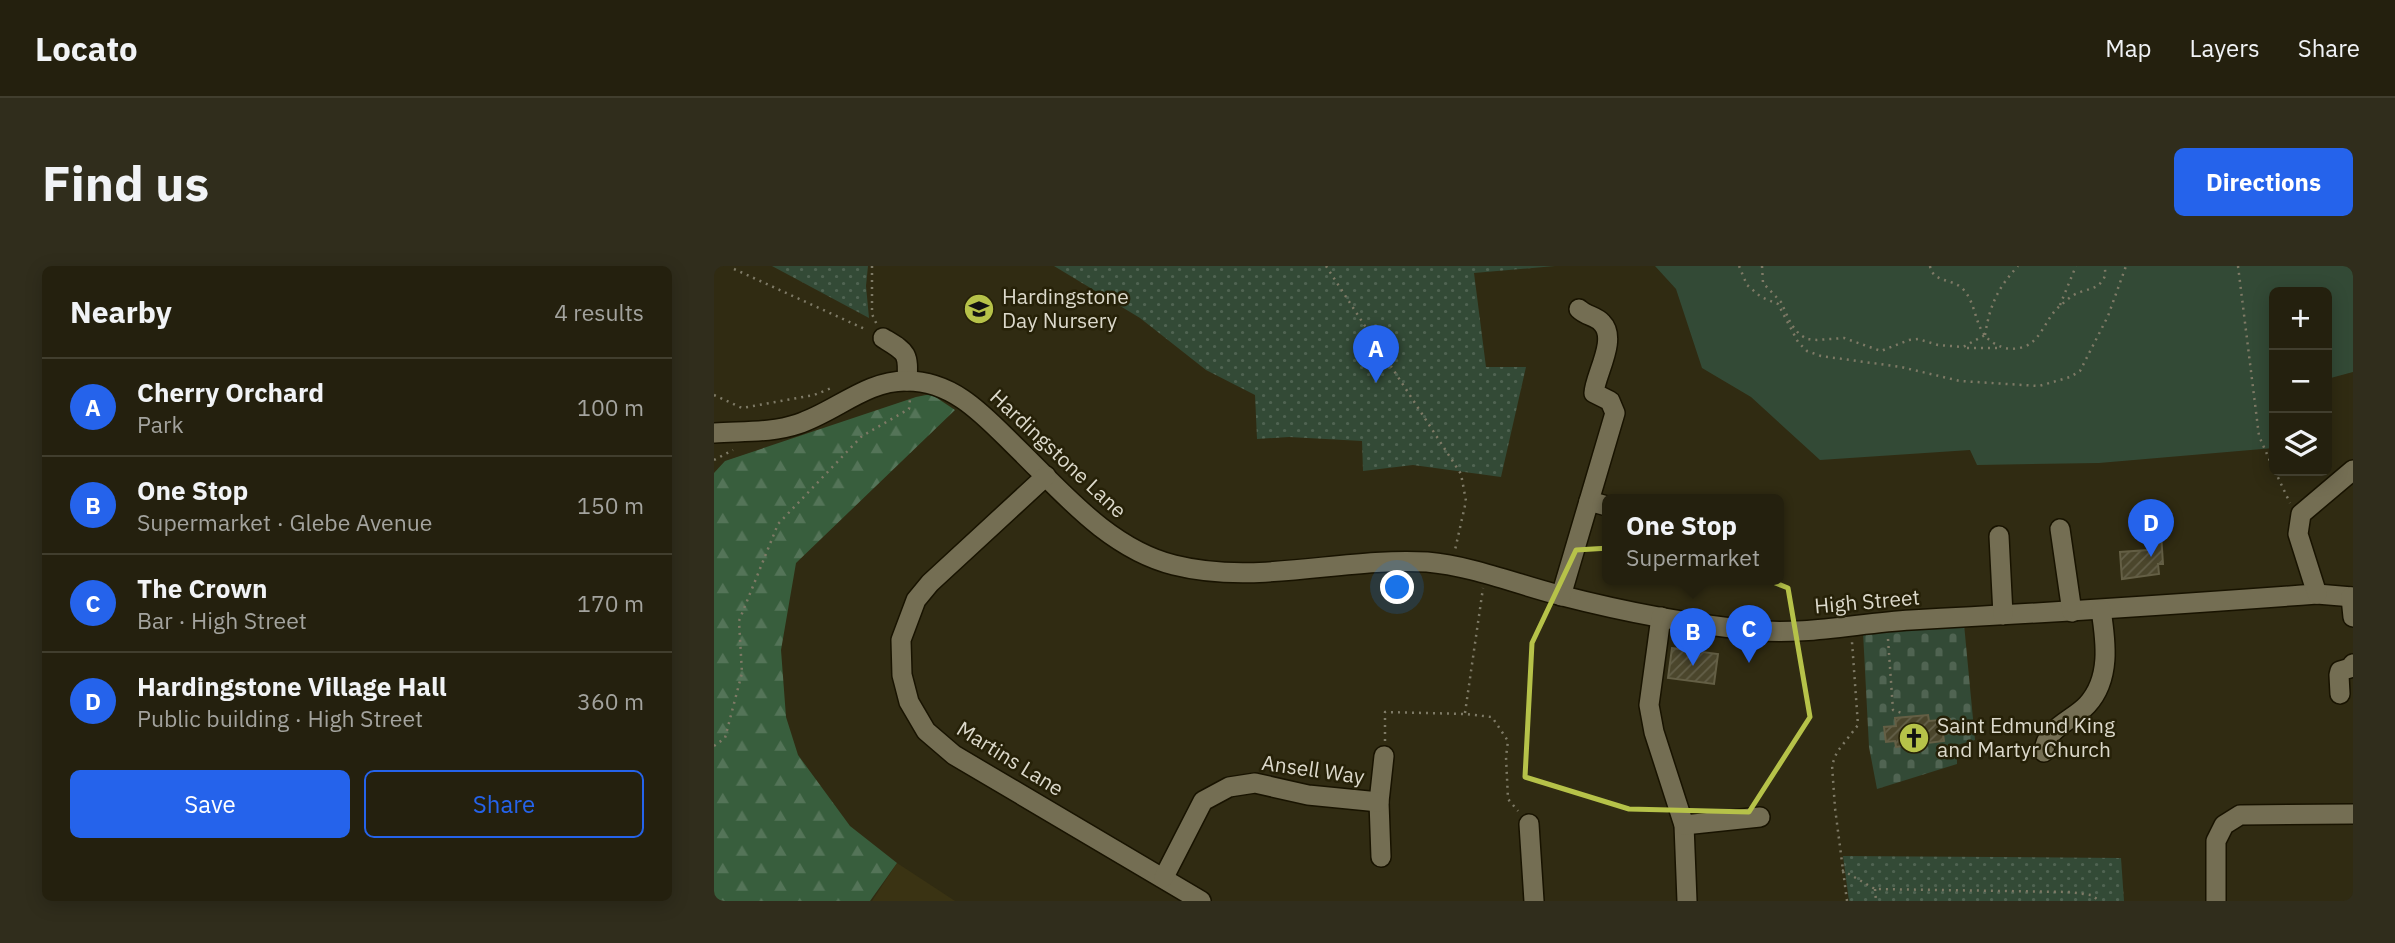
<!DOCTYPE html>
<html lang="en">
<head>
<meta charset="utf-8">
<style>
	:root { --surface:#24200e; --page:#302d1c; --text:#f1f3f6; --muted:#a3a39e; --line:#413e2e; --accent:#2563eb }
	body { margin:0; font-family:"IBM Plex Sans",sans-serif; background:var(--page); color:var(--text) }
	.controls { position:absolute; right:21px; top:21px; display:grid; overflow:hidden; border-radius:10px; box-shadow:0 4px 18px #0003 }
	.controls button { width:63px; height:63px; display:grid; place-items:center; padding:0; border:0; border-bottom:2px solid var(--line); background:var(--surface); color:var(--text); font:35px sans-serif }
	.you { position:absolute; left:684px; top:322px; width:24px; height:24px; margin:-18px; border:5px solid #fff; border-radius:50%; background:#1a73e8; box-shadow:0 0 0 10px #1a73e833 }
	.badge { display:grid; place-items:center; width:46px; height:46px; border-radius:50%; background:var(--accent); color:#fff; font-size:23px; font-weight:700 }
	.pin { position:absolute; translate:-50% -58px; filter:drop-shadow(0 2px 4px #0008) }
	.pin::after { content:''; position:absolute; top:37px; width:24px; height:21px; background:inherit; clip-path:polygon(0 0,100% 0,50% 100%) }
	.popup { position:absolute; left:888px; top:228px; width:182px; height:91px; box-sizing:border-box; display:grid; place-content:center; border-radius:10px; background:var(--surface); filter:drop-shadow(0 2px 5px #0005); font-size:23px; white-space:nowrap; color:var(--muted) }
	.popup b { font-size:26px; color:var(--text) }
	.popup::after { content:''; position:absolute; left:50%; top:100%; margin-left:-14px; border:14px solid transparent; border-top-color:var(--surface) }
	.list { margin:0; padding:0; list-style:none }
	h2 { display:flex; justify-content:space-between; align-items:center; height:91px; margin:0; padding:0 28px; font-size:30px }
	h2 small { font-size:23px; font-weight:400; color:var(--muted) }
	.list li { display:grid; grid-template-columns:46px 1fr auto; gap:21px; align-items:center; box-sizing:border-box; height:98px; padding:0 28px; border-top:2px solid var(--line) }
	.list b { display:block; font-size:26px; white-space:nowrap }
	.list p { margin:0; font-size:23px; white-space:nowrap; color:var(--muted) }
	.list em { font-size:23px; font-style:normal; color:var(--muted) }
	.actions { display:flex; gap:14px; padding:21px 28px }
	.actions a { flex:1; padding:16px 0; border:2px solid var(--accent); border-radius:10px; text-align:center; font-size:24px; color:var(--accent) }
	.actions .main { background:var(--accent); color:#fff }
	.icon { flex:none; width:38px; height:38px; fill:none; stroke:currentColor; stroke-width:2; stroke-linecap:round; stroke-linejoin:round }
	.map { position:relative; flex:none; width:1639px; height:635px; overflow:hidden; border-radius:10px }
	header { display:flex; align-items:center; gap:42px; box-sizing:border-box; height:98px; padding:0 35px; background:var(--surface); border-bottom:2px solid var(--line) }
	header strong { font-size:33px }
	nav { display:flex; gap:38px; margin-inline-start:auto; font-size:24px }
	.intro { display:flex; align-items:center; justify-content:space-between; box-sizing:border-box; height:168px; padding:0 42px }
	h1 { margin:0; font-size:49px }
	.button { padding:18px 32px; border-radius:10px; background:var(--accent); color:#fff; font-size:24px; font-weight:700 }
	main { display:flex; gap:42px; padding:0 42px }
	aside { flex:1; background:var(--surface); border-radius:10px; box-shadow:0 4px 18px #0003 }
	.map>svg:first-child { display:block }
	.built { fill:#3a3313 }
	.forest { fill:url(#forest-firs) }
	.cemetery { fill:url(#cemetery-stones) }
	.park { fill:url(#park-dots) }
	.pitch { fill:#334a36 }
	.building { fill:url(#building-hatch); stroke:#645f45; stroke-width:2 }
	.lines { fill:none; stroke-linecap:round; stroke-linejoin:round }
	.minor-casing { stroke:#181300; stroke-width:22 }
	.path { stroke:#7e7a66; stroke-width:2.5; stroke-dasharray:2 5; stroke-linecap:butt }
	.minor { stroke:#746e53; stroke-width:19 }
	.marked { fill:none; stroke:#b6c249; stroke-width:5; stroke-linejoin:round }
	.labels { text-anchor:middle; stroke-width:5; stroke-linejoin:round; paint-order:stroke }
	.poi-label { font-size:21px; fill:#dcd9cb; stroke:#262108; text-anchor:start }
	.street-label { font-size:21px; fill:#dcd9cb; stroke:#262108 }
</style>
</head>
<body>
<header>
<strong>Locato</strong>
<nav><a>Map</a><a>Layers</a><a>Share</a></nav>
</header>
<div class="intro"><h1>Find us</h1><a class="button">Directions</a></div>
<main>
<aside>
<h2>Nearby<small>4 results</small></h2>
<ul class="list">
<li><span class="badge">A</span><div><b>Cherry Orchard</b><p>Park</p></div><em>100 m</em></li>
<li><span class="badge">B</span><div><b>One Stop</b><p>Supermarket · Glebe Avenue</p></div><em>150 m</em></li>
<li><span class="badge">C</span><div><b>The Crown</b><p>Bar · High Street</p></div><em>170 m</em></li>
<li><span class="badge">D</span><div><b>Hardingstone Village Hall</b><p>Public building · High Street</p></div><em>360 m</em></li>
</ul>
<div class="actions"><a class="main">Save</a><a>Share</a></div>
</aside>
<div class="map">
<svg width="1639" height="635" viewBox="0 0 1639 635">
	<defs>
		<pattern id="forest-firs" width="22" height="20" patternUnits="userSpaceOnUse" patternTransform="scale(1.75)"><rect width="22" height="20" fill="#385e3d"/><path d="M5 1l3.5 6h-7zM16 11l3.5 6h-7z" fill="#547458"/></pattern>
		<pattern id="cemetery-stones" width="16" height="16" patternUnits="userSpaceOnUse" patternTransform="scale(1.75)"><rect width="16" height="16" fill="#334a36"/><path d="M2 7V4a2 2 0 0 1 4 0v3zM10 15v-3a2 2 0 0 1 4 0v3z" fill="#506452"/></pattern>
		<pattern id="park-dots" width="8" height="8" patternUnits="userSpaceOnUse" patternTransform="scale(1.75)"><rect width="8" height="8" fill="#334a36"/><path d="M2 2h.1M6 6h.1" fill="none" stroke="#506452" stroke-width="1.8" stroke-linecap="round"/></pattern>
		<pattern id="building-hatch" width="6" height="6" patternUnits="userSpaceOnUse" patternTransform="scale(1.75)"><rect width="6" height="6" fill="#4b462c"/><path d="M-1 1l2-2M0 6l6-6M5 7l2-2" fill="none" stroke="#646049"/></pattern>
	</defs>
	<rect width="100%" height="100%" fill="#302b12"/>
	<!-- built -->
	<path class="built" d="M183,597l58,38h-83z"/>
	<!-- forest -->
	<path class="forest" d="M217,128l24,16 -159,153 -15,87 5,67 12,38 52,71 47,37 -27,38h-156v-428l11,-12 191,-64z"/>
	<!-- cemetery -->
	<path class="cemetery" d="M1250,358l11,116 -18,5v19l-80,25 -8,-42 -6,-115z"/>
	<!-- park -->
	<g class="park">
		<path d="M58,0h96l-2,20 3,32z"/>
		<path d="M340,0h501l-81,7 12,94h40l-25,110 -88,-12 -50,6 -1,-30 -73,-4 -32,2 -2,-44 -49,-25 -66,-52z"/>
		<path d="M1129,590l278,2 3,43h-275z"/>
	</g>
	<!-- pitch -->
	<path class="pitch" d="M941,0h698v106l-26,7v-87h-53v101l-5,1 5,54 -175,15 -122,2 -7,-15 -150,10 -69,-63 -49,-29 -26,-79z"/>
	<!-- building -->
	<g class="building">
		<path d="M1447,267l2,31h-5l1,10 -37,5 -2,-27 28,-2 -1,-16z"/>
		<path d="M958,382l46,6 -4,30 -46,-6z"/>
		<path d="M1214,449l1,6 21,-2 1,14 -8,1 1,7 -48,6 -1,-6 -9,1 -2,-15 12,-1 -1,-8z"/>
	</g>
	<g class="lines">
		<!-- minor casing -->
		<g class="minor-casing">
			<g id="minor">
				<path d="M169,72c23,14 26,14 24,43"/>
				<path d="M0,167c27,-2 58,0 84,-9 37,-12 69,-44 109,-43 49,0 80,38 112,69 45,44 91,99 155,115 83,21 169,-8 253,-3 45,4 89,22 132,33 62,16 127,29 192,35 52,6 107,-7 160,-10 135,-7 271,-16 406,-26l36,3"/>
				<path d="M332,210l-116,107 -14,17 -15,40 1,35 7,27 17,29 28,24 247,146"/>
				<path d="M875,235l18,5"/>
				<path d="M1346,263l12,83"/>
				<path d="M1285,270l4,79"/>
				<path d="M1603,328l-19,-60 3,-20 52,-44"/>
				<path d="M847,330l54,-183 -5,-12 -16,-8c1,-18 24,-54 8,-70 -6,-7 -16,-7 -23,-14"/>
				<path d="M1637,331l2,20"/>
				<path d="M947,351l-12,88 5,27 30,93 3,76"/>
				<path d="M1626,428l-1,-19 1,-4 10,-3 3,-4"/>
				<path d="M1330,486c1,-24 28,-31 43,-47 24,-26 19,-63 14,-95"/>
				<path d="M815,558l5,77"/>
				<path d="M970,559l76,-8"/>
				<path d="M667,591l-2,-55 5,-46"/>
				<path d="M450,611l39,-76 26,-14 26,-4 53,12 71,7"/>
				<path d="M1502,635v-60l8,-16 16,-10 113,-1"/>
			</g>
		</g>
		<!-- path -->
		<g class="path">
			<path d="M158,0v48l5,11"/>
			<path d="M612,0l135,208 5,27 -11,49"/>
			<path d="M1025,0l8,19 14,12 17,7 20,38 9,9 14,5 80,11 59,14 79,5 31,-9 10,-6 28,-55 18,-50"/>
			<path d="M1048,0l1,17 18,19 10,22 8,10 8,5 10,1 27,-2 37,13 28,-11 9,-1 20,6 25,2 22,-12"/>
			<path d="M1216,0c3,17 22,12 33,23 18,20 8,49 42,59 8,2 20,0 26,-5 13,-10 17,-28 30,-38 5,-4 11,-10 17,-12 9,-4 19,-4 24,-12 4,-4 3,-9 3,-15"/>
			<path d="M1524,0l21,170 15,34"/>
			<path d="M20,3l133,61"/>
			<path d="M1346,39l16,-39"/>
			<path d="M1271,69c5,-30 12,-46 33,-69"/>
			<path d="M1253,82h35"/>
			<path d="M0,129l28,13 72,-13 20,-8"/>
			<path d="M0,194l19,-10"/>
			<path d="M1561,205l15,32"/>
			<path d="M1174,373l5,71 12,4"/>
			<path d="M751,447l18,-125"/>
			<path d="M671,475v-29l80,2 27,3 16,24 -2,16 2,42 10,12"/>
			<path d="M0,480l11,-8 17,-65 -3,-52 39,-97 84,-88 47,-27 1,-10"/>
			<path d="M1128,604l33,19 195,3 21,3 9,6"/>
			<path d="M1161,623l1,12"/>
			<path d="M1133,635l-12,-93 -3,-43 5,-13 21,-27 -6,-83"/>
		</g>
		<!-- minor -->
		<use href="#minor" class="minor"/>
	</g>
	<!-- marked area -->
	<path class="marked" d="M963,278l111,44 22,129 -61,95 -120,-3 -104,-32 7,-134 44,-93z"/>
	<!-- icons -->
	<defs>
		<g id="school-disc" transform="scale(1.575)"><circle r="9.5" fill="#b6c249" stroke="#262108"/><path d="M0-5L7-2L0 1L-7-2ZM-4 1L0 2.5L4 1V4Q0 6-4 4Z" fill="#111"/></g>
		<g id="church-disc" transform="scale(1.575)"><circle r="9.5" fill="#b6c249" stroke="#262108"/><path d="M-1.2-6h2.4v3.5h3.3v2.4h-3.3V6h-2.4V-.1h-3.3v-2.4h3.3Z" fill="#111"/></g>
	</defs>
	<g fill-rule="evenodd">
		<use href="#school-disc" x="265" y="43"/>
		<use href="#church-disc" x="1200" y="472"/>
	</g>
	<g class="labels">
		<!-- poi labels -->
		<g class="poi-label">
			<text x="288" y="38">Hardingstone<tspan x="288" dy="24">Day Nursery</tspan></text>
			<text x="1223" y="467">Saint Edmund King<tspan x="1223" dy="24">and Martyr Church</tspan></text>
		</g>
		<!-- street labels -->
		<g class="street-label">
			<text transform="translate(344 188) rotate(43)" y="7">Hardingstone Lane</text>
			<text transform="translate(1153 336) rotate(-5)" y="7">High Street</text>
			<text transform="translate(296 493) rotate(32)" y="7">Martins Lane</text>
			<text transform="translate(599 504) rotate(8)" y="7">Ansell Way</text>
		</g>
	</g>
</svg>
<div class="controls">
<button>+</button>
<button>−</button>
<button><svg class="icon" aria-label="layers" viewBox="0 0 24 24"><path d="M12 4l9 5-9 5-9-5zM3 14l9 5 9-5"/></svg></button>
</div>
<div class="you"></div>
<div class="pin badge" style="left:662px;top:117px">A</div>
<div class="pin badge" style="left:979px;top:400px">B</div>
<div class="popup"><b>One Stop</b>Supermarket</div>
<div class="pin badge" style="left:1035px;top:397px">C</div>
<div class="pin badge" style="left:1437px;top:291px">D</div>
</div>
</main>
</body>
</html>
